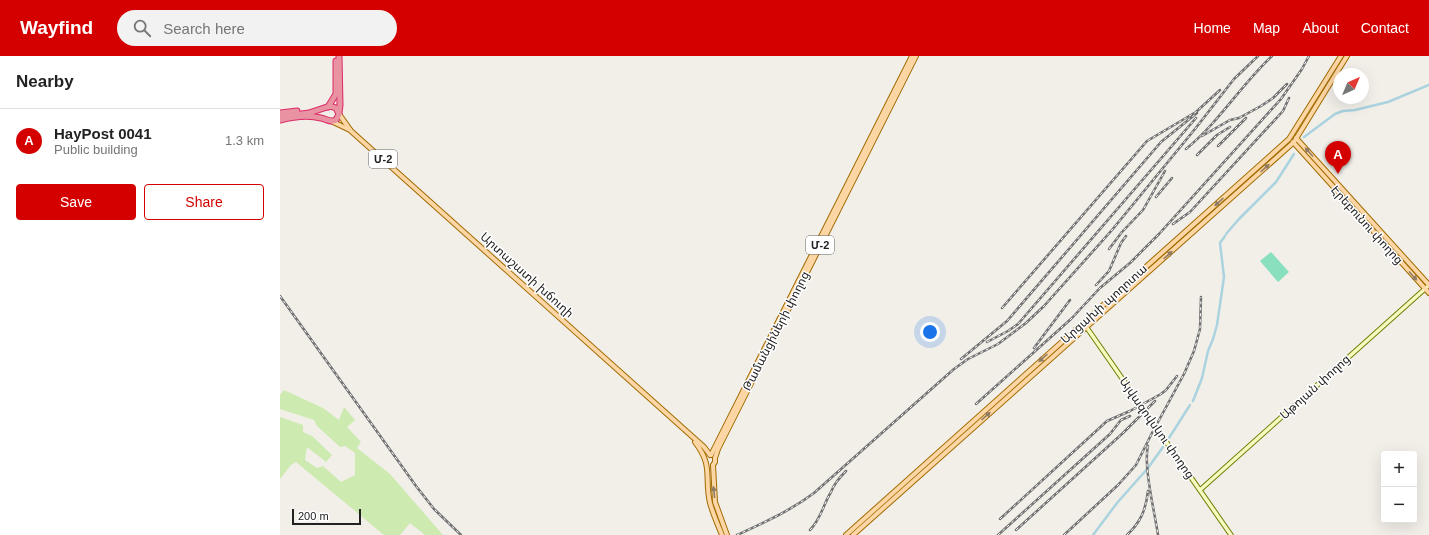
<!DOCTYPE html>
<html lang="en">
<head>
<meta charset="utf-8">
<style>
	:root { --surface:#fff; --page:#f2f2f2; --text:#222; --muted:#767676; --line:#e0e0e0; --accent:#d40000 }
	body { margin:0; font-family:Arial,"Noto Sans Armenian",sans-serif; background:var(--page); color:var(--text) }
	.controls { position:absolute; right:12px; bottom:12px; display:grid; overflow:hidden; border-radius:4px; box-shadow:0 4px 16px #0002 }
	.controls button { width:36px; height:36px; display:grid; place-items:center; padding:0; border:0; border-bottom:1px solid var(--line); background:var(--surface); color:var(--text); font:20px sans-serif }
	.compass { position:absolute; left:1053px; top:12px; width:36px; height:36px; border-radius:50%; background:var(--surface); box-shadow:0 4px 16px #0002; rotate:44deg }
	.scale { position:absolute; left:12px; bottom:10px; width:69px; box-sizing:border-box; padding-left:4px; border:2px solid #222; border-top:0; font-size:11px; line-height:14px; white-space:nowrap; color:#222; -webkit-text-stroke:3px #fff; paint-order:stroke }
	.you { position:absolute; left:650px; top:276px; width:14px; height:14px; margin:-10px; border:3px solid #fff; border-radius:50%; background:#1a73e8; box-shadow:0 0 0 6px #1a73e833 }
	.badge { display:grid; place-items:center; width:26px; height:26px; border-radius:50%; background:var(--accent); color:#fff; font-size:13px; font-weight:700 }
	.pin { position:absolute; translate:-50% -33px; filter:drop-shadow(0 1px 2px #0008) }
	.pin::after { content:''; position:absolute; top:21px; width:14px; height:12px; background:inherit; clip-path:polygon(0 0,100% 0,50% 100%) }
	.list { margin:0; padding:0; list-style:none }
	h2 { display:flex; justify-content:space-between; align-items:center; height:52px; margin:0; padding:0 16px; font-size:17px }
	h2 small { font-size:13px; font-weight:400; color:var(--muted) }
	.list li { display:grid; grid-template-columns:26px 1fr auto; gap:12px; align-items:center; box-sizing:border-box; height:64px; padding:0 16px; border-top:1px solid var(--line) }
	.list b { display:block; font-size:15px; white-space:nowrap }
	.list p { margin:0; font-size:13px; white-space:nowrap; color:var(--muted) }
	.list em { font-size:13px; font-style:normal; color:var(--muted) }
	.actions { display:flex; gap:8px; padding:12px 16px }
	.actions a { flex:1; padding:9px 0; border:1px solid var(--accent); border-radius:4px; text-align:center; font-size:14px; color:var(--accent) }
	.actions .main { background:var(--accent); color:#fff }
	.icon { flex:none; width:22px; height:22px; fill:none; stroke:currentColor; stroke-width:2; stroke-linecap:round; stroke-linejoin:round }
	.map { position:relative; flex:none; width:1149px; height:479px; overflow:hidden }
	header { display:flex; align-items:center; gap:24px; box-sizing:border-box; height:56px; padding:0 20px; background:var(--accent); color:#fff }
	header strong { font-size:19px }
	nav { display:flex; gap:22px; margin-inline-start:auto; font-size:14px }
	.search { width:280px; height:36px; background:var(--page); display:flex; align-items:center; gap:10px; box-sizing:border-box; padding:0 14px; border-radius:22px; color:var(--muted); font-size:15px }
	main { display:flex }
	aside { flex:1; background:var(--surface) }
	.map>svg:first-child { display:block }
	.grass { fill:#cdebb0 }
	.pitch { fill:#88e0be }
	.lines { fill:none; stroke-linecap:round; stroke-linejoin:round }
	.canal { stroke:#aad3df; stroke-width:2.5 }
	.secondary-casing { stroke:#707d05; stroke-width:5.5 }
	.primary-casing { stroke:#a06b00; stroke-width:6 }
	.highway-casing { stroke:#dc2a67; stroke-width:7 }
	.secondary { stroke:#f7fabf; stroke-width:3.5 }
	.primary { stroke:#fcd6a4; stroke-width:4 }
	.highway { stroke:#e892a2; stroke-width:5 }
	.rail-casing { stroke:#707070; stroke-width:2.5 }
	.rail { stroke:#fff; stroke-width:1; stroke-dasharray:3; stroke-linecap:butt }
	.oneway { fill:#8f7c63 }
	.labels { text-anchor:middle; stroke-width:3; stroke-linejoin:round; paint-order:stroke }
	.shield { fill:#fff; stroke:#646464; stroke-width:1 }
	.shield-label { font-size:11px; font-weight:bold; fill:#222 }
	.street-label { font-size:12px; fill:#222; stroke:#fff }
</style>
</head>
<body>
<header>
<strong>Wayfind</strong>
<div class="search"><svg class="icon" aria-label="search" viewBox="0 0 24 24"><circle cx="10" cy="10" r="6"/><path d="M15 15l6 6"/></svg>Search here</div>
<nav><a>Home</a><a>Map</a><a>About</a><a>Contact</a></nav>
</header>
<main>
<aside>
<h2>Nearby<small></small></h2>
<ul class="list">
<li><span class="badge">A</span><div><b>HayPost 0041</b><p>Public building</p></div><em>1.3 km</em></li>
</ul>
<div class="actions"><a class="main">Save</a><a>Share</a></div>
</aside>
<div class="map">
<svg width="1149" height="479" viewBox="0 0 1149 479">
	<rect width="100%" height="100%" fill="#f2efe9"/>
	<!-- grass -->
	<path class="grass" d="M4,334l39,18 16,12 5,-13 11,13 -8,7 14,15 -4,6 33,26 53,61h-18l-15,-12 -10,12h-16l-88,-73 -5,3 -11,14v-62l23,8v7l9,4 20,19 -6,7 -19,-15 -2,13 12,8 6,-2 18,16 14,-7v-22l-10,-7 -5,1 -23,-21 -3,-6 -34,-11v-14z"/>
	<!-- pitch -->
	<path class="pitch" d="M991,196l18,20 -11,10 -18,-21z"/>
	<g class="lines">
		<!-- canal -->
		<g class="canal">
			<path d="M1024,81l31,-23 8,-3 12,-1 33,-8 41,-17"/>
			<path d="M946,178l13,-15 37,-37 18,-28"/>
			<path d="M913,345l9,-23 6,-27 5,-12 4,-14 7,-48 -4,-34 5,-7"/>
			<path d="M889,382l21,-33"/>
			<path d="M813,479l24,-32 31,-35 15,-21"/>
		</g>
		<!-- secondary casing -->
		<g class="secondary-casing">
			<g id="secondary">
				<path d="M805,269l146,210"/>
				<path d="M920,434l227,-203"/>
			</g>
		</g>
		<!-- primary casing -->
		<g class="primary-casing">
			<g id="primary">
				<path d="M59,58l12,17 353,316 6,8"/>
				<path d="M51,65l19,9"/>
				<path d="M1016,82l133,147"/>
				<path d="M1013,86l136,151"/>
				<path d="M415,386c19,25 9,35 15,61 3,11 8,22 12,32"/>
				<path d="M431,399l201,-399"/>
				<path d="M447,479l-12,-33 -2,-37 2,-3v-4l3,-9 198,-393"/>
				<path d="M566,479l443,-396 52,-83"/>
				<path d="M573,479l441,-393 53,-86"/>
			</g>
		</g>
		<!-- highway casing -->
		<g class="highway-casing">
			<g id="highway">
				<path d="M59,0l1,49 -1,8"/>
				<path d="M48,51l8,-13v-33"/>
				<path d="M0,57l17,-2"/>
				<path d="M0,61l29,-4 21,-7 6,2 3,6 -3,6c-6,3 -9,-1 -15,-2 -12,-3 -29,-1 -41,2"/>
			</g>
		</g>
		<!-- secondary -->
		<use href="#secondary" class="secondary"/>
		<!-- primary -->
		<use href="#primary" class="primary"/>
		<!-- highway -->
		<use href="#highway" class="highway"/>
		<!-- rail casing -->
		<g class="rail-casing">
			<g id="rail">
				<path d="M922,80l28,-16 9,-2 22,-12 12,-8 14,-14"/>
				<path d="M938,90l28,-28"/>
				<path d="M906,93c33,-27 55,-64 86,-93"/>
				<path d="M917,99l20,-20 13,-8"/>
				<path d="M876,141l16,-19"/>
				<path d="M893,168l17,-12 93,-101 6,-13"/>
				<path d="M829,193l13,-17 21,-22 22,-39"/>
				<path d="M816,229l13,-14 12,-28 5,-7"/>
				<path d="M0,240l136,190 18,23 27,26"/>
				<path d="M722,252l145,-167 49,-29 24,-22"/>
				<path d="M707,286l21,-11 10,-7 178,-206"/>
				<path d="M754,292l36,-48"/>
				<path d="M681,303l46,-38 154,-179 36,-29"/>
				<path d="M696,348l95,-85 29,-31 30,-25 29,-29 122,-135 21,-30 7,-13"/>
				<path d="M868,390c-5,19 7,68 10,89"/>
				<path d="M720,463l107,-98 23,-10 31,-17 5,-4 11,-14"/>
				<path d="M530,474c11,-11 13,-25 21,-38 3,-8 9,-15 15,-21"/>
				<path d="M736,474l107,-97 32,-32"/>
				<path d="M457,479c28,-13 53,-24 77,-42l140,-124 14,-10 30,-15 28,-21 18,-17 68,-76 83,-101 39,-50 24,-23"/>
				<path d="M718,479l112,-101 11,-14 9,-4"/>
				<path d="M784,479l54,-50 18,-20 16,-32 32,-59 10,-23 6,-22 1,-32"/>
				<path d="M847,479c14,-13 19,-26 21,-44"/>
			</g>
		</g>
		<!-- rail -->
		<use href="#rail" class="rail"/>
	</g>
	<!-- one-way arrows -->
	<defs><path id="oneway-solid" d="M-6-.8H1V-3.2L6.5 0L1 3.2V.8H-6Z"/></defs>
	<g class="oneway">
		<use href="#oneway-solid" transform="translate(1029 96) rotate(-132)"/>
		<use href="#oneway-solid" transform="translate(985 112) rotate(-42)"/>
		<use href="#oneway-solid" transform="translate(939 146) rotate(138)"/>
		<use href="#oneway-solid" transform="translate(888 199) rotate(-42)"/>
		<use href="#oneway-solid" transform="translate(1133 220) rotate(48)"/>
		<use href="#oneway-solid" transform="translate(763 302) rotate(138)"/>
		<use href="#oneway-solid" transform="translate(706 360) rotate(-42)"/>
		<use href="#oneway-solid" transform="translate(434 436) rotate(-96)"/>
	</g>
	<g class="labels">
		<!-- shield labels -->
		<g class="shield">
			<rect x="89" y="94" width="28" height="18" rx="3"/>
			<rect x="526" y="180" width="28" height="18" rx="3"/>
		</g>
		<g class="shield-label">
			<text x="103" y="107">Մ-2</text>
			<text x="540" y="193">Մ-2</text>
		</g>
		<!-- street labels -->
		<g class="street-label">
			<text transform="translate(1087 169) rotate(48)" y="4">Էրեբունու փողոց</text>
			<text transform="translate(247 219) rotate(42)" y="4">Արտաշատի խճուղի</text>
			<text transform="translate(824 248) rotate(-42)" y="4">Արցախի պողոտա</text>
			<text transform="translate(496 275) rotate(-63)" y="4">Թամանցիների փողոց</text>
			<text transform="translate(1035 331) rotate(-42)" y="4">Աթոյան փողոց</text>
			<text transform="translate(877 372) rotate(55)" y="4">Այվազովսկու փողոց</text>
		</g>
	</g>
</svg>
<div class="controls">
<button>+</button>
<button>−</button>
</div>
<svg class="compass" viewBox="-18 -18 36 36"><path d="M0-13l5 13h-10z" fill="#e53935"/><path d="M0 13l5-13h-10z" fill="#767676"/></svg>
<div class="scale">200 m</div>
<div class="you"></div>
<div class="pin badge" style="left:1058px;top:118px">A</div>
</div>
</main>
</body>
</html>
